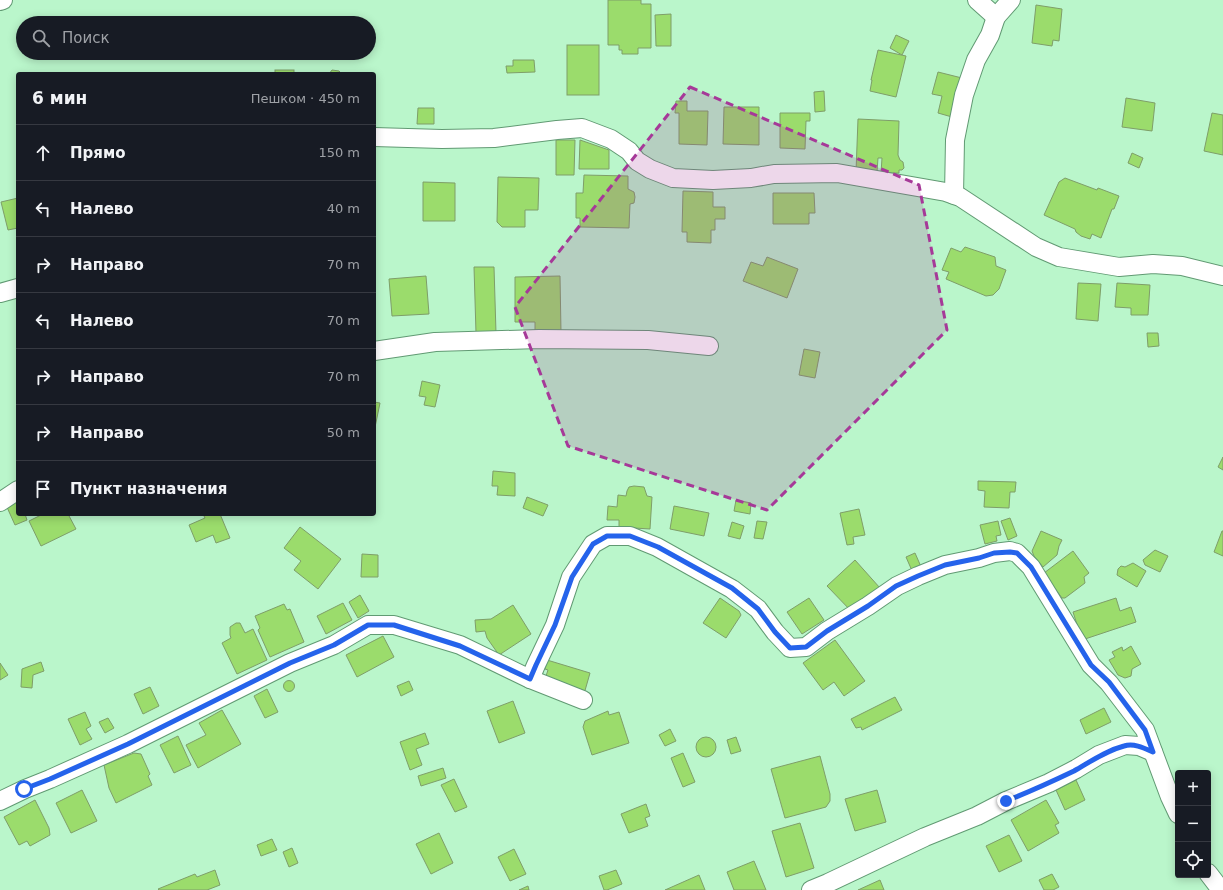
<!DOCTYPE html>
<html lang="ru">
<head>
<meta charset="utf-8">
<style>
	:root { --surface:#171b24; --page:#242831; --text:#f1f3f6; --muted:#9ea1a6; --line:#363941 }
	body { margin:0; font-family:"DejaVu Sans",sans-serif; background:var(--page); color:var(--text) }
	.controls { position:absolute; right:12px; bottom:12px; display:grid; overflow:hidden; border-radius:4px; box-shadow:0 2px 10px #0003 }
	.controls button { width:36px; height:36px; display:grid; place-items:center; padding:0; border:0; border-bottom:1px solid var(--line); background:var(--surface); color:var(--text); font:20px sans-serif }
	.stop { position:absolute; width:12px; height:12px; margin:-9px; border:3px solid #2563eb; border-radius:50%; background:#fff }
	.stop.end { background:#2563eb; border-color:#fff; box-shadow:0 1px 4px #0008 }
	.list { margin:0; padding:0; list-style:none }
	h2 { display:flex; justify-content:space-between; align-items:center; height:52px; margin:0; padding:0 16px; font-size:17px }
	h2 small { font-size:13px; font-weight:400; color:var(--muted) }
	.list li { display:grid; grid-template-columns:26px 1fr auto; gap:12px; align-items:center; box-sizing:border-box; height:56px; padding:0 16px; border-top:1px solid var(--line) }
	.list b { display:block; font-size:15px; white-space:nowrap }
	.list em { font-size:13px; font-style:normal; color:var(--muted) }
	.icon { flex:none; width:22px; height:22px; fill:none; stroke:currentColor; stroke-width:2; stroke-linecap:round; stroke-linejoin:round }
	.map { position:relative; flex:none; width:1223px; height:890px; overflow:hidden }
	.search { position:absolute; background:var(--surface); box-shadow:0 2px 10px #0003; left:16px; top:16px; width:360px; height:44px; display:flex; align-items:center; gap:10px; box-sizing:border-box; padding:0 14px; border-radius:22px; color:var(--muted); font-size:15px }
	.panel { position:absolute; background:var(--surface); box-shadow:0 2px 10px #0003; left:16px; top:72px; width:360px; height:444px; border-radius:4px }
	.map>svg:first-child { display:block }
	.building { fill:#9bdc6c; stroke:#7e9e69 }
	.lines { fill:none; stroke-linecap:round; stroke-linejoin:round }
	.street-casing { stroke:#619a73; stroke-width:20 }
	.street { stroke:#fff; stroke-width:18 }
	.route { stroke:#2563eb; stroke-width:5 }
	.marked { fill:#a63998; fill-opacity:0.2; stroke:#a63998; stroke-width:3; stroke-dasharray:8 5; stroke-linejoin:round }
</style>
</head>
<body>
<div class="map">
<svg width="1223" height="890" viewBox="0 0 1223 890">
	<rect width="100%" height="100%" fill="#baf6cb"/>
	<!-- building -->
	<g class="building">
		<path d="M608,0h33v4h10v44h-13v6h-16v-4h-3v-5h-11z"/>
		<path d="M1036,5l26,4 -3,32 -6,-1 -1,6 -20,-3z"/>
		<path d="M671,14v32h-15l-1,-31z"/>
		<path d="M896,35l13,6 -7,14 -12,-7z"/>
		<rect x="567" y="45" width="32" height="50"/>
		<path d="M878,50l28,6 -10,41 -26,-6 2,-11h-1z"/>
		<path d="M513,60h21l1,12 -28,1 -1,-7h7z"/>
		<rect x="275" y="70" width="19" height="4"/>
		<path d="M332,70l7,1 3,3h-13z"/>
		<path d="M938,72l24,6 -10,39 -14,-4 4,-17 -10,-2z"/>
		<path d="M824,91l1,20 -10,1 -1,-20z"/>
		<path d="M1126,98l29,5 -3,28 -30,-4z"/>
		<path d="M676,101h11v10h21l-1,34 -28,-1v-31h-4z"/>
		<path d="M724,107h35v38l-36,-1z"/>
		<path d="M418,108h16v16h-17z"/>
		<path d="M780,113h30v8h-4l-1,28 -25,-1z"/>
		<path d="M1212,113l11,2v40l-19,-4z"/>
		<path d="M858,119l41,2 -1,34 2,5 3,2 1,6 -2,2h-3v3h-18l1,-15h-4l-1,14h-21z"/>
		<path d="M556,140h19l-1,35h-18z"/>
		<path d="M580,140l29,10v19h-30z"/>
		<path d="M1132,153l11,5 -4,10 -11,-5z"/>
		<path d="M584,175l44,1v13l6,3 1,5 -1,6 -4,1 -1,24 -49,-1v-9h-4v-25h7z"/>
		<path d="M498,177l41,1 -1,32h-13v17h-23l-5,-5z"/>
		<path d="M1065,178l32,12 1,-2 21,8 -5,13h-2l-11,29 -9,-4 -2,5 -9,-3 -5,-4 -1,-3 -31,-14 15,-33z"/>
		<path d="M423,182l32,1v38h-32z"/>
		<path d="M683,191l30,1v15h12v12h-10v11h-4v13l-24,-1v-10h-5z"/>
		<path d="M773,193h41l1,20h-6v11h-36z"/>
		<path d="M18,198v30l-10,2 -7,-28z"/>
		<path d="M965,247l30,10 1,9 10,4 -7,19 -6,6 -7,1 -40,-17 3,-7 -7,-2 9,-22 10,4z"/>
		<path d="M767,257l31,12 -11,29 -44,-17 8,-19 12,4z"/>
		<path d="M474,267h20l2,66h-20z"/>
		<path d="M426,276l3,38 -37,2 -3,-37z"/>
		<path d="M560,276l1,56h-26v-10h-20v-45z"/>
		<path d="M1078,283l23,1 -3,37 -22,-2z"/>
		<path d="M1117,283l33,2 -2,30h-17v-7l-16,-1z"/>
		<path d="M1147,333h11l1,13 -11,1z"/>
		<path d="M804,349l16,3 -5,26 -16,-3z"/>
		<path d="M422,381l18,4 -5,22 -11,-2 2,-8 -7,-1z"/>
		<path d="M374,402l6,1 -6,29z"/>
		<path d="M1223,457v13l-5,-3z"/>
		<path d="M493,471l22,2v23l-18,-1 1,-9h-6z"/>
		<path d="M978,481l38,1 -1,10h-5l-1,16 -25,-1 1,-16 -7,-1z"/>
		<path d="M634,486l10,1 3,9 5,1 -2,32 -31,-2v-7h-12l1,-14 9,1 1,-12 8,1 1,-5 2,-4z"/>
		<path d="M527,497l21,8 -5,11 -20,-8z"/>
		<path d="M736,500l15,3 -1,11 -16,-3z"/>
		<path d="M18,501v13h7l2,6 -12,5 -9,-20z"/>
		<path d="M674,506l35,7 -5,23 -34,-7z"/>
		<path d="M859,509l6,26 -12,2 1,7 -7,1 -7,-32z"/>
		<path d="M43,514h25l8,15 -35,17 -12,-25z"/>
		<path d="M203,514h17l10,24 -14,5 -3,-8 -17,7 -7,-17 16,-7z"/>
		<path d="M1010,518l7,18 -9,4 -7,-19z"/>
		<path d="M757,521l10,1 -4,17 -9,-1z"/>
		<path d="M998,521l3,14 -5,1 1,5 -12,3 -5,-19z"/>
		<path d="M732,522l12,4 -4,13 -12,-3z"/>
		<path d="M300,527l41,32 -23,30 -24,-19 7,-9 -17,-13z"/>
		<path d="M1041,531l21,9 -3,6 -2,9 -14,12 -9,-11 -2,-5z"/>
		<path d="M1222,531h1v25l-9,-4z"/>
		<path d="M1155,550l13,6 -8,16 -15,-7 -2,-5z"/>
		<path d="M1073,551l16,22 -5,4 1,6 -20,15h-3l-18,-25z"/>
		<path d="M915,553l7,16 -9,4 -7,-16z"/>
		<path d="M362,554l16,1v22h-17z"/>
		<path d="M855,560l25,28 -27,25 -26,-27z"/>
		<path d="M1133,563l13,8 -9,16 -20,-12 1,-6 3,-3 4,1z"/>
		<path d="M360,595l9,16 -11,7 -9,-16z"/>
		<path d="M720,598l19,13 2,4 -15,23 -23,-15z"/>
		<path d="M809,598l15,22 -22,14 -15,-22z"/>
		<path d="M1116,598l4,13 11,-4 5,15 -54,18 -9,-28z"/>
		<path d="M343,603l9,17 -26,14 -9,-18z"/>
		<path d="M284,604l3,6 3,-1 14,33 -34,15 -12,-27 2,-2 -5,-12z"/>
		<path d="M513,605l18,29 -32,21 -12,-17 -2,-7 -9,1 -1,-12 16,-1z"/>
		<path d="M236,623h4l5,10 8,-4 14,31 -30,14 -15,-31 9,-5 -1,-3v-8z"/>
		<path d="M383,636l11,21 -37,20 -11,-22z"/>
		<path d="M835,640l30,41 -21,15 -10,-14 -11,8 -20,-27z"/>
		<path d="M1131,646l10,18 -9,5 -1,7 -6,2 -7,-3 -9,-15 6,-3 -3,-5 10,-5 1,4z"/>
		<path d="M547,660l43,13 -6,21 -40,-12 4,-12 -3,-1z"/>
		<path d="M41,662l3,9 -11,4 -1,13 -11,-1 1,-18z"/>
		<path d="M0,663l8,12 -8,5z"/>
		<circle cx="289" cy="686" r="5.5"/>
		<path d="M409,681l4,9 -12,6 -4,-10z"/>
		<path d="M150,687l9,19 -16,8 -9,-20z"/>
		<path d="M267,689l11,23 -13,6 -11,-22z"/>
		<path d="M895,697l7,13 -40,20 -1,-3 -5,1 -5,-9z"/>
		<path d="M513,701l12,32 -26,10 -12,-32z"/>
		<path d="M1104,708l7,14 -25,12 -6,-14z"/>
		<path d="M222,710l19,34 -43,24 -12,-23 20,-10 -7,-12z"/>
		<path d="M608,711l1,4 10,-3 10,31 -37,12 -9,-28 2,-6z"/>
		<path d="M85,712l6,14 -5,3 6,10 -12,6 -12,-26z"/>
		<path d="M108,718l6,10 -9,5 -6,-11z"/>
		<path d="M670,729l6,12 -11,5 -6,-11z"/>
		<path d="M425,733l4,11 -13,5 6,16 -12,5 -10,-28z"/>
		<path d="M178,736l13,29 -17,8 -14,-28z"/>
		<circle cx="706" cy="747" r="10"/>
		<path d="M736,737l5,14 -10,3 -4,-14z"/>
		<path d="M134,753l7,1 9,20 -2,2 4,9 -36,18 -7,-15 -5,-23z"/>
		<path d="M683,753l12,29 -12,5 -12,-29z"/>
		<path d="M820,756l10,38v7l-4,6 -41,11 -14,-49z"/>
		<path d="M443,768l3,10 -25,8 -3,-10z"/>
		<path d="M454,779l13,28 -12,5 -14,-27z"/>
		<path d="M1076,780l9,20 -20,10 -9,-20z"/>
		<path d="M82,790l15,31 -26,12 -15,-30z"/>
		<path d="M877,790l9,32 -31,9 -10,-32z"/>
		<path d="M35,800l14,28 1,7 -20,11 -3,-5 -8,4 -15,-28z"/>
		<path d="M1046,800l13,23 -4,2 4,8 -31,18 -17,-31z"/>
		<path d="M646,804l4,12 -5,2 3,8 -19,7 -8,-19z"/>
		<path d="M800,823l14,45 -28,9 -14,-46z"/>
		<path d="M439,833l14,30 -22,11 -15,-30z"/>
		<path d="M1009,835l13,26 -23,11 -13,-26z"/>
		<path d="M272,839l5,11 -16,6 -4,-11z"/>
		<path d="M292,848l6,15 -9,4 -6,-15z"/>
		<path d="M514,849l12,25 -16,7 -12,-24z"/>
		<path d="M754,861l12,29h-32l-7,-18z"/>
		<path d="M215,870l5,15 -13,5h-48l-1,-1 37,-15 2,3z"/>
		<path d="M616,870l6,14 -15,6h-3l-5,-14z"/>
		<path d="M1052,874l7,13 -6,3h-9l-5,-10z"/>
		<path d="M699,875l6,15h-40z"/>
		<path d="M880,880l4,10h-26z"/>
		<path d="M528,886l1,4h-10z"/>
	</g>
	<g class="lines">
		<!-- street casing -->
		<g class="street-casing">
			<g id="street">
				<path d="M977,0l19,17 15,-17"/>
				<path d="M0,1l3,-1"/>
				<path d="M374,137l68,2 52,-1 63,-8 25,-2 29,11 18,12 8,10 13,8 23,9 40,2 38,-2 23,-4 63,-1 109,19 14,5 76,50 23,10 60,10 34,-3 29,2 41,10"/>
				<path d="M954,195l1,-55 9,-45 12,-35 14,-25 6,-18"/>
				<path d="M0,293l18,-5"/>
				<path d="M374,351l61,-9 104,-3 109,1 61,6"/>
				<path d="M0,502l18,-12"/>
				<path d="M530,679l6,-14 19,-40 16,-48 22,-33 14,-8h23l27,11 75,42 26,20 17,23 15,16 16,-1 21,-16 41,-25 29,-20 21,-10 27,-11 34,-7 15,-5 16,-2 7,2 14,14 60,98 18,18 36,47 25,67 8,17"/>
				<path d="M0,801l25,-12 25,-10 78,-35 162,-81 44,-18 34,-20h26l66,20 70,34 53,21"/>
				<path d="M1208,873l13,17"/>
				<path d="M811,890l17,-7 97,-46 52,-21 29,-15 43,-18 27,-14 23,-14 26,-10 14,1 14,6"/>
			</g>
		</g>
		<!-- street -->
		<use href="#street" class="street"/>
	</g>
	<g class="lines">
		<!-- route -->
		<path class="route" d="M24,789l26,-10 78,-35 162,-81 44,-18 34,-20h26l66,21 70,33 6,-14 19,-40 17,-48 21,-33 14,-8h23l28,11 74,41 26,21 17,23 15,16 16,-1 21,-16 41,-25 28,-20 22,-10 27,-11 34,-7 15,-5 16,-1 7,1 14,14 60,98 18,17 36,48 8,22c-9,-4 -19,-9 -29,-6 -19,5 -34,16 -50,25 -23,11 -45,21 -68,30"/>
	</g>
	<!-- marked area -->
	<path class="marked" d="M690,87l229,98 28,145 -180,180 -199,-64 -53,-139z"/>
</svg>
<div class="controls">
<button>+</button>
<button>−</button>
<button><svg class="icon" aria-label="locate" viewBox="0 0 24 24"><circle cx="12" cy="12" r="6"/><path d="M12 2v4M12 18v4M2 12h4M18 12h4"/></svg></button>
</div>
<div class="stop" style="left:24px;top:789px"></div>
<div class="stop end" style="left:1006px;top:801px"></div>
<div class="search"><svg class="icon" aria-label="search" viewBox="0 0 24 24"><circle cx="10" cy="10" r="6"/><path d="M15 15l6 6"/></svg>Поиск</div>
<section class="panel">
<h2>6 мин<small>Пешком · 450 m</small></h2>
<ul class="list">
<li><svg class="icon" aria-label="ahead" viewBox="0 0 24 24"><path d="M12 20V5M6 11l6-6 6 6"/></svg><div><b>Прямо</b></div><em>150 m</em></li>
<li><svg class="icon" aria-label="left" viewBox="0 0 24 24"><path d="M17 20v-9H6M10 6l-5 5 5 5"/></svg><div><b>Налево</b></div><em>40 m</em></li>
<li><svg class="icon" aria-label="right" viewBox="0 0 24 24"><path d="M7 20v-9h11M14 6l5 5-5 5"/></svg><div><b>Направо</b></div><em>70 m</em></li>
<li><svg class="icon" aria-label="left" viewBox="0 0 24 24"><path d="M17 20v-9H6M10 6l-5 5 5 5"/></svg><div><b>Налево</b></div><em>70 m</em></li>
<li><svg class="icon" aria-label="right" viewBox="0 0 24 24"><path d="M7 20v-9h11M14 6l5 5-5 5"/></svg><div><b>Направо</b></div><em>70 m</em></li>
<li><svg class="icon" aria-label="right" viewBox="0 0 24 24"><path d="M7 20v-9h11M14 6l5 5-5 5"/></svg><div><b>Направо</b></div><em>50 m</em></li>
<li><svg class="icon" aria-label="arrive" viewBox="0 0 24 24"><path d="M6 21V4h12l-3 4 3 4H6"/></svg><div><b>Пункт назначения</b></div></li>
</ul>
</section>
</div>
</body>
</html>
